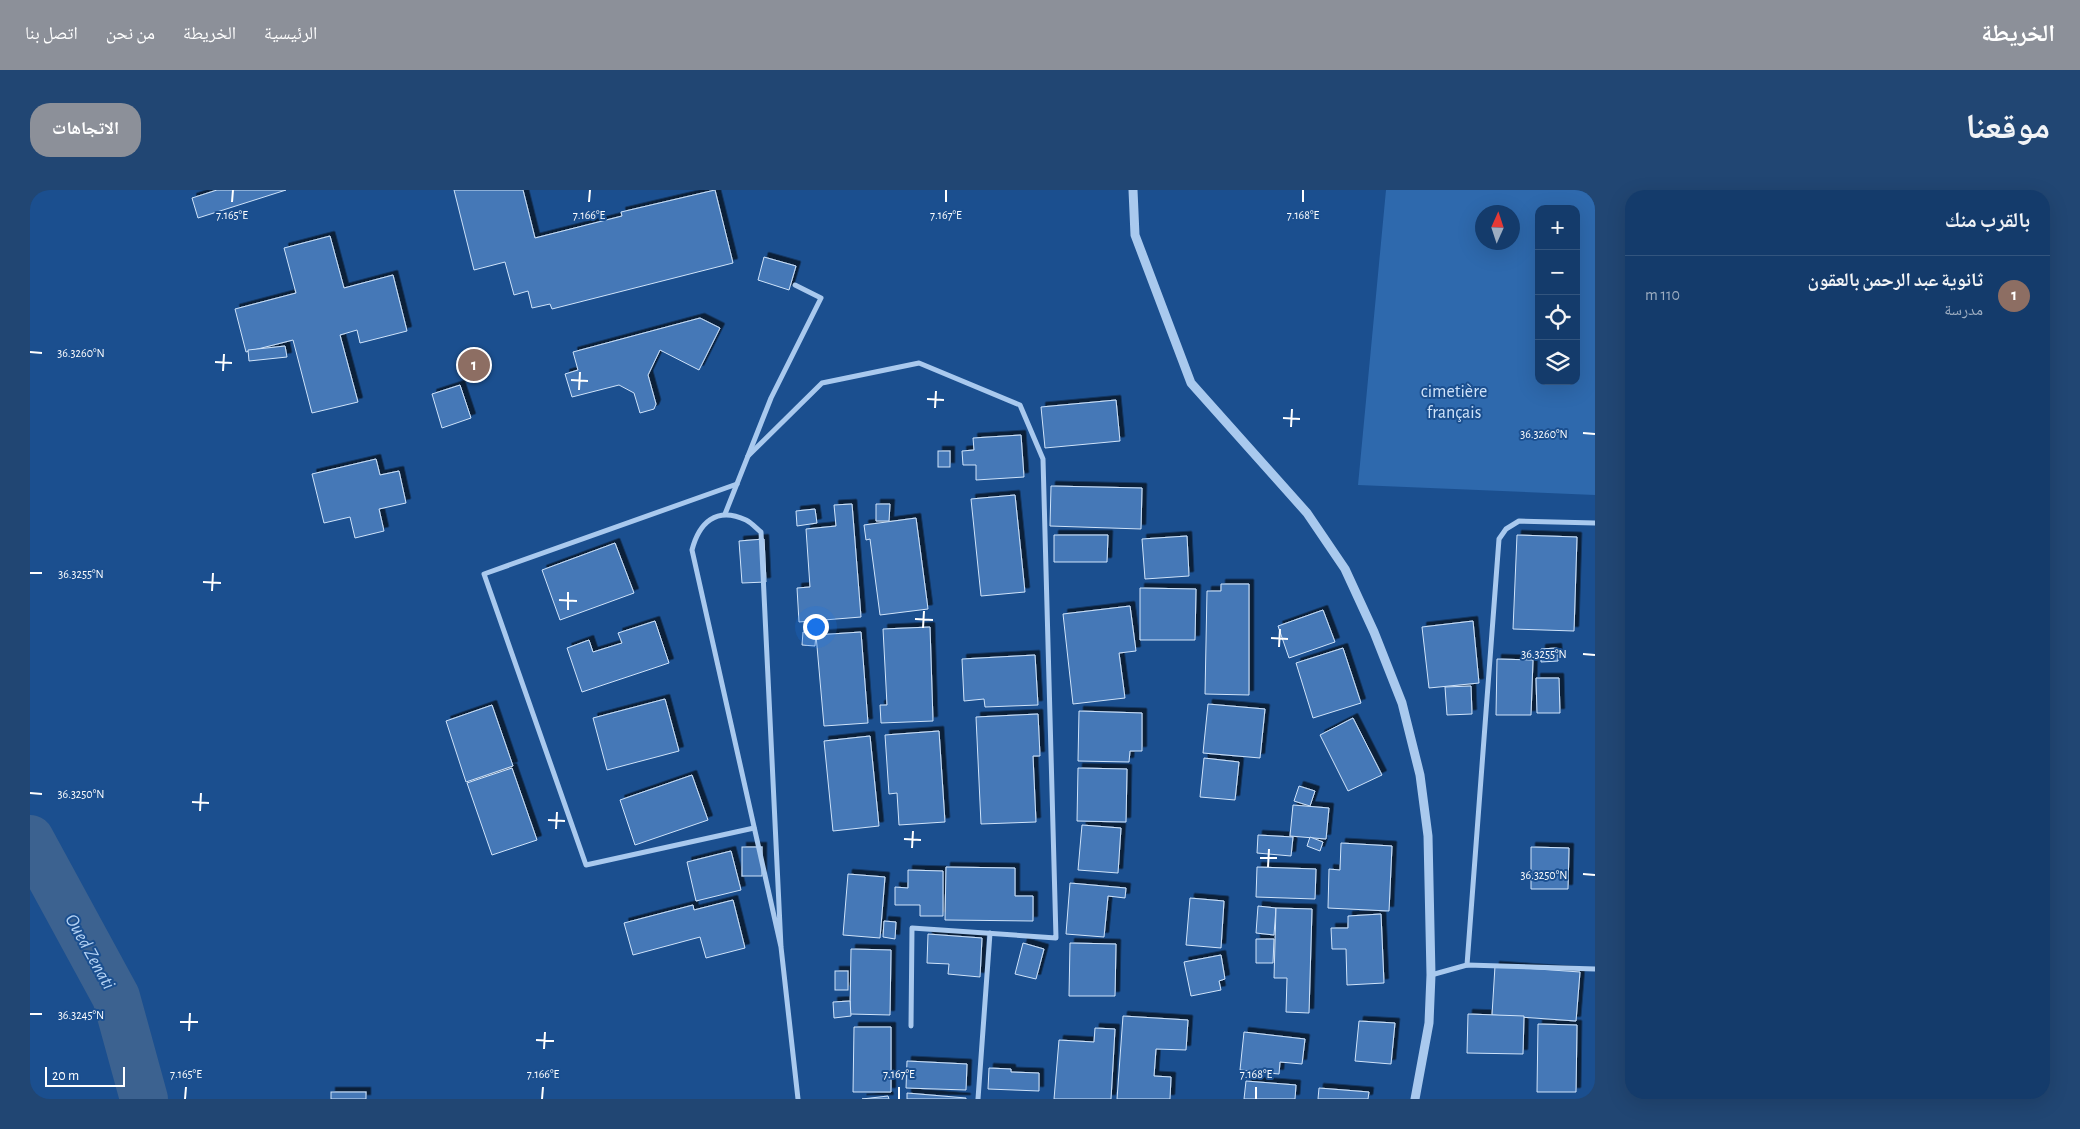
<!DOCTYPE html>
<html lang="ar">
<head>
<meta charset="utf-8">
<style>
	:root { --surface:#143b6b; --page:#214673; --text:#f1f3f6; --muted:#9dadc1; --line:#33557e; --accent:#8c9099 }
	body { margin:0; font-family:"Alegreya Sans","Noto Naskh Arabic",sans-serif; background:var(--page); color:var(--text); direction:rtl }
	.controls { position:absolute; right:15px; top:15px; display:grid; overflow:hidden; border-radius:10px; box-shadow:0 5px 20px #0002 }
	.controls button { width:45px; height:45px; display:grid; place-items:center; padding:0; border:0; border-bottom:1px solid var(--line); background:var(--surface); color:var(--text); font:25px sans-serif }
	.compass { position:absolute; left:1445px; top:15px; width:45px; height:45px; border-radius:50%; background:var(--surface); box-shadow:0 5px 20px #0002; rotate:3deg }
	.scale { position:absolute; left:15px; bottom:12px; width:80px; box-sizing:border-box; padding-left:5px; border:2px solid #fff; border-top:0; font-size:14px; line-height:18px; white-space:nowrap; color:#fff; -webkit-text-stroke:4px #1b4f8f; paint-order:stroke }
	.you { position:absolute; left:785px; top:436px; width:18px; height:18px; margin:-12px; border:4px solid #fff; border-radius:50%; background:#1a73e8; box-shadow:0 0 0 8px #1a73e833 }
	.badge { display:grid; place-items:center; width:32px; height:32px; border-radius:50%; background:var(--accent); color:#fff; font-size:16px; font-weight:700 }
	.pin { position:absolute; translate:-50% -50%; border:2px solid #fff; box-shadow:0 1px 5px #0006 }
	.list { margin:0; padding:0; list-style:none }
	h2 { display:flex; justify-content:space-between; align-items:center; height:65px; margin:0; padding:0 20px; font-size:21px }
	h2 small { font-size:16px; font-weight:400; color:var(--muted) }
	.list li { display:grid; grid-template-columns:32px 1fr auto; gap:15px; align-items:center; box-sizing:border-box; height:80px; padding:0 20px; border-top:1px solid var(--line) }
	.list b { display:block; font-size:19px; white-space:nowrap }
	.list p { margin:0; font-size:16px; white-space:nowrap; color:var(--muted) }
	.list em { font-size:16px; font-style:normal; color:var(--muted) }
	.icon { flex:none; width:28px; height:28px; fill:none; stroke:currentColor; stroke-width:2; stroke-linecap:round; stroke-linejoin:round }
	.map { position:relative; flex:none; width:1565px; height:909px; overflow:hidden; direction:ltr; border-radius:20px }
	header { display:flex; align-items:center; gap:30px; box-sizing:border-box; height:70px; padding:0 25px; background:var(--accent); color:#fff }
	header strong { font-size:24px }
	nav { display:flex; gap:28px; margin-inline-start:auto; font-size:18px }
	.intro { display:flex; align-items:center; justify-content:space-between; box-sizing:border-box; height:120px; padding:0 30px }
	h1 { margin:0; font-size:35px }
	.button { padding:12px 22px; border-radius:20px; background:var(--accent); color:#fff; font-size:18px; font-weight:700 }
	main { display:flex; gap:30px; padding:0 30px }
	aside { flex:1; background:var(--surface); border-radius:20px; box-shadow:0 5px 20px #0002 }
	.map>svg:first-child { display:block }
	.green { fill:#2e69ad; fill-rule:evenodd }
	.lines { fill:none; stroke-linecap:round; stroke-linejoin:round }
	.river { stroke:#3c6290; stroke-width:48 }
	.building { fill:#4478b7; stroke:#cfe3fa; filter:url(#shadow) }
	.minor { stroke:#a9c9ee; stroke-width:5 }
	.tertiary { stroke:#a9c9ee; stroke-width:9 }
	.ticks { fill:none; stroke:#fff; stroke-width:2 }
	.labels { text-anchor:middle; stroke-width:4; stroke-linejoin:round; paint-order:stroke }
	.park-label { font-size:18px; fill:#cfe3fa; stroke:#1b4f8f }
	.water-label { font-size:19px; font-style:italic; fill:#b5d3f5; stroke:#1b4f8f }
	.ticks-label { font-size:12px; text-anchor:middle; fill:#fff; stroke:#1b4f8f; stroke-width:4; stroke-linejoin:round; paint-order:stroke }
</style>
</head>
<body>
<header>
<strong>الخريطة</strong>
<nav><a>الرئيسية</a><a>الخريطة</a><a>من نحن</a><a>اتصل بنا</a></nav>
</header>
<div class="intro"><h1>موقعنا</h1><a class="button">الاتجاهات</a></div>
<main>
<aside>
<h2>بالقرب منك<small></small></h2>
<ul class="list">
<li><span class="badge" style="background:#8d6e63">1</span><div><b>ثانوية عبد الرحمن بالعقون</b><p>مدرسة</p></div><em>110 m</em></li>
</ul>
</aside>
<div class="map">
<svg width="1565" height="909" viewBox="0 0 1565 909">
	<defs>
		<filter id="shadow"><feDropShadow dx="4.5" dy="-4.5" stdDeviation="0" flood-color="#0009"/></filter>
	</defs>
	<rect width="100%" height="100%" fill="#1b4f8f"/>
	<!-- green -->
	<path class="green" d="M1356,0h209v305l-237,-10zM1509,19h37v172h-37zM1452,22h30v30h-30z"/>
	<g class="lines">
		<!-- river -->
		<path class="river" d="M0,649l86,158 28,102"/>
	</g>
	<!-- building -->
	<g class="building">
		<path d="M187,0h69l-88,28 -6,-20z"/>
		<path d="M424,0h69l12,48 87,-22 -1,-4 94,-22 18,73 -181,46 -2,-5 -18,4 -4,-17 -14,4 -9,-33 -31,8z"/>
		<path d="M300,46l14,52 49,-13 14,56 -47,12 -3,-13 -17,5 18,67 -46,11 -19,-73 -47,12 -11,-43 61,-16 -12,-45z"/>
		<path d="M734,67l32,9 -7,24 -31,-10z"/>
		<path d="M670,128l20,10 -21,42 -39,-20 -12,25 8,29 -2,5 -14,4 -6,-20 -15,-8 -47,12 -7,-23 13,-4 -5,-18z"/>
		<path d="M255,156l2,11 -38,4 -1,-11z"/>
		<path d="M430,195l11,33 -29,10 -10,-34z"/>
		<path d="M1086,210l4,41 -75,7 -4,-41z"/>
		<path d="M991,245l3,42 -48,3v-15h-13l-1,-14 12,-1 -1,-12z"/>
		<rect x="908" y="261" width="12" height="16"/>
		<path d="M346,269l4,16 19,-4 7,32 -27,6 5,22 -29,7 -5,-21 -26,6 -12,-49z"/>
		<path d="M1021,296l91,2 -1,41 -91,-3z"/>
		<path d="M985,305l10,97 -44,4 -10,-97z"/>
		<path d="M822,314l9,113 -62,5 -2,-34 13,-1 -4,-58 30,-3 -2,-21z"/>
		<path d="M846,314h14l-1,17h-13z"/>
		<path d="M785,319l2,14 -20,3 -1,-15z"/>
		<path d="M886,328l12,91 -48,6 -10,-76 -4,1 -2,-15z"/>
		<path d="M1024,345h54l-1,27h-53z"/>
		<path d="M1487,345l60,2 -3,94 -61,-2z"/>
		<path d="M1157,346l2,40 -44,3 -3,-40z"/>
		<path d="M734,349l2,43 -24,1 -3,-42z"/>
		<path d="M585,353l19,50 -74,27 -18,-50z"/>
		<path d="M1191,394h28v111l-44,-1 2,-103h14z"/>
		<path d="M1110,398l56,1 -1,51h-55z"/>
		<path d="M1100,416l6,45 -17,2 6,45 -52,6 -10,-90z"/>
		<path d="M1293,420l12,32 -46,16 -11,-32z"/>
		<path d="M625,431l14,42 -87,29 -15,-44 22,-8 4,12 29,-9 -4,-10z"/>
		<path d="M1443,431l6,62 -50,5 -7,-61z"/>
		<path d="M900,437l3,94 -52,2 -1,-18h7l-4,-76z"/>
		<path d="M773,442l13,1 -1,13 -13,-1z"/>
		<path d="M831,442l7,91 -44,3 -8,-91z"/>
		<path d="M1313,458l18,55 -48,15 -17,-55z"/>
		<path d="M1527,458l1,13 -17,1v-13z"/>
		<path d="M1005,465l3,50 -53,2 -1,-8 -20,2 -2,-42z"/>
		<path d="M1467,469l36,1 -2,55h-35z"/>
		<path d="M1506,488h23l1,35h-23z"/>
		<path d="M1441,496l1,28 -25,1 -2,-28z"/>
		<path d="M635,509l14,52 -72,19 -14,-52z"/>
		<path d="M1178,514l57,5 -5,49 -57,-5z"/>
		<path d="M462,515l21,61 -47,16 -20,-61z"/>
		<path d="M1049,521l63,2v38h-12l-1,11 -51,-1z"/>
		<path d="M1008,524l2,42h-7l3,66 -55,2 -5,-107z"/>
		<path d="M1323,528l29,57 -34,16 -28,-56z"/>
		<path d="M909,541l6,91 -46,3 -2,-32 -8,1 -4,-59z"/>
		<path d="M840,546l9,90 -46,5 -9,-90z"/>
		<path d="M1174,568l35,4 -4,38 -35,-3z"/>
		<path d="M482,578l25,72 -45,15 -25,-72z"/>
		<path d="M1048,578l49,1 -1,53 -49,-1z"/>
		<path d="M662,585l16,45 -73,25 -15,-45z"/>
		<path d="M1269,596l16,5 -5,15 -16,-5z"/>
		<path d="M1263,615l36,3 -3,31 -36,-3z"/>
		<path d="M1052,635l39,3 -3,45 -40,-3z"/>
		<path d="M1228,645l35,2 -2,19 -34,-3z"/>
		<path d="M1280,647l13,5 -3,9 -13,-5z"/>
		<path d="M1311,653l51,3 -3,65 -61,-3 1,-39 11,1z"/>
		<rect x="712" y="657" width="20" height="29"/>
		<path d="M1501,657l38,1 -1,41h-37z"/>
		<path d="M701,661l10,39 -45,11 -9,-39z"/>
		<path d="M916,677l69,1v28h18v25l-88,-1z"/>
		<path d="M1227,677l59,2 -1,30 -59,-2z"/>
		<path d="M878,680l35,1v45h-23v-11h-25v-18l13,1z"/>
		<path d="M818,684l37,3 -5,61 -37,-3z"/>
		<path d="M1040,693l56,5 -1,10 -17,-2 -4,41 -38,-3z"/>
		<path d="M1160,708l34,3 -3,47 -35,-3z"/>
		<path d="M703,710l12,48 -39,10 -6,-21 -67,18 -9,-32 69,-18 1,5z"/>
		<path d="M1228,716l18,2 -2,27 -18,-2z"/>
		<path d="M1246,718l36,1 -3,104 -23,-1 1,-34h-13z"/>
		<path d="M1351,724l3,69 -37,2 -1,-36h-14l-1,-21h17v-12z"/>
		<path d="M854,731l12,1 -1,17 -12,-2z"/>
		<path d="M898,744l54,4 -2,39 -32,-3 1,-10 -22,-1z"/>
		<path d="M1226,749h18l-1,24h-17z"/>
		<path d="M993,753l21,6 -8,30 -21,-5z"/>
		<path d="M1040,753l46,1 -1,52h-46z"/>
		<path d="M821,759l40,1 -1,65 -40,-1z"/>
		<path d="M1191,765l4,24 -6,2 2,9 -30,6 -7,-34z"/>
		<path d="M1465,776l85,6 -4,49 -84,-6z"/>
		<rect x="805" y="781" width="13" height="19"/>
		<path d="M820,811l1,15 -17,2 -1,-16z"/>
		<path d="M1438,824l56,2 -1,38 -56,-1z"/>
		<path d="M1093,826l65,4 -2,30 -30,-1 -2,27 17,1 -1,22h-53z"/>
		<path d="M1329,831l36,2 -4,41 -36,-3z"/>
		<path d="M1508,834l39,1 -1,67h-39z"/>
		<path d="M824,837h37v65h-38z"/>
		<path d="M1065,838l20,1 -4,70h-57l5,-59 35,2z"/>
		<path d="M1214,842l61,7 -3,25 -22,-2 -1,12 -39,-4z"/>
		<path d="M877,871l60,3 -1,26 -60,-2z"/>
		<path d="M959,878l22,1v3l28,1v18l-51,-2z"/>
		<path d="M1216,891l50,4 -1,14h-51z"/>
		<path d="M1289,898l50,4 -1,7h-50z"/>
		<rect x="301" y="902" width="35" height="7"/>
		<path d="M877,903l59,5v1h-59z"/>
		<path d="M858,906l1,3h-27z"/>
	</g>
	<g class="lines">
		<!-- minor -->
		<g class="minor">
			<path d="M718,266l74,-73 97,-20 101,42 23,54 13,479 -144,-10 -1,98"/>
			<path d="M707,294l-253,90 102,291 168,-37"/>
			<path d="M695,324l46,-116 50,-100 -26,-13"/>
			<path d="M751,757l-89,-397c7,-27 24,-44 54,-30 6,3 11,9 15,12l20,415 17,152"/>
			<path d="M1437,775l32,-426 7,-10 13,-8 76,2"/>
			<path d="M1401,785l36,-10 128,4"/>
			<path d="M948,909l12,-166"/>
		</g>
		<!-- tertiary -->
		<path class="tertiary" d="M1103,0l2,45 56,148 116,130 38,56 29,63 28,71 18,72 8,61 3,139 -2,48 -14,76"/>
	</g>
	<!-- ticks -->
	<path class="ticks" d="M202,12l1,-12M559,12l1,-12M916,12v-12M1273,12v-12M0,162l12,1M185,172l17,1M193,181l1,-17M541,190l17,1M549,200l1,-18M897,209l17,1M905,218l1,-17M1253,228l17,1M1261,237l1,-18M1553,243l12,1M0,383h12M173,392l18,1M182,401l1,-18M529,410l18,1M538,420v-18M885,429l18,1M893,438l1,-17M1241,448l17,1M1249,457l1,-18M1553,464l12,1M0,603l12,1M162,612l17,1M170,621l1,-18M518,630l17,1M526,639l1,-17M874,649l17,1M882,658l1,-17M1230,668h17M1238,677l1,-18M1553,684l12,1M0,824h12M150,832h18M159,841l1,-18M506,850l18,1M514,859l1,-17M155,909l1,-12M512,909l1,-12M869,909v-12M1226,909v-12"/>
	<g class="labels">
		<!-- park labels -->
		<g class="park-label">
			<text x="1424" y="207">cimetière<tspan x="1424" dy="21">français</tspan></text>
		</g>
		<!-- water labels -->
		<g class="water-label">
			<text transform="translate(61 761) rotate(61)" y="7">Oued Zenati</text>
		</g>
	</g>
	<g class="ticks-label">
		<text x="202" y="29">7.165°E</text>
		<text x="559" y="29">7.166°E</text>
		<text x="916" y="29">7.167°E</text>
		<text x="1273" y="29">7.168°E</text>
		<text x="51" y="167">36.3260°N</text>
		<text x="1514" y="248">36.3260°N</text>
		<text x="51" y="388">36.3255°N</text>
		<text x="1514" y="468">36.3255°N</text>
		<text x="51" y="608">36.3250°N</text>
		<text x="1514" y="689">36.3250°N</text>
		<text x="51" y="829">36.3245°N</text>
		<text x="156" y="888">7.165°E</text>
		<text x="513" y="888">7.166°E</text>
		<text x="869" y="888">7.167°E</text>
		<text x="1226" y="888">7.168°E</text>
	</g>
</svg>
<div class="controls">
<button>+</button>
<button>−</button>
<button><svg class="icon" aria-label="locate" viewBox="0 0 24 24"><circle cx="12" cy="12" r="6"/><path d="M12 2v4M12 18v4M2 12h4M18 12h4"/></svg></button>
<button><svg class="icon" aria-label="layers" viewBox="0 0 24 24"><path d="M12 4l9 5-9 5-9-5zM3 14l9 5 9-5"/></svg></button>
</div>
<svg class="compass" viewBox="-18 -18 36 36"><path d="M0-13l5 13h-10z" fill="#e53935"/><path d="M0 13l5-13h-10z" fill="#9dadc1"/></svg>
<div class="scale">20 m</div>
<div class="you"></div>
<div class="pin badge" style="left:444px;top:175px;background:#8d6e63">1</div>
</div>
</main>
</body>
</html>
